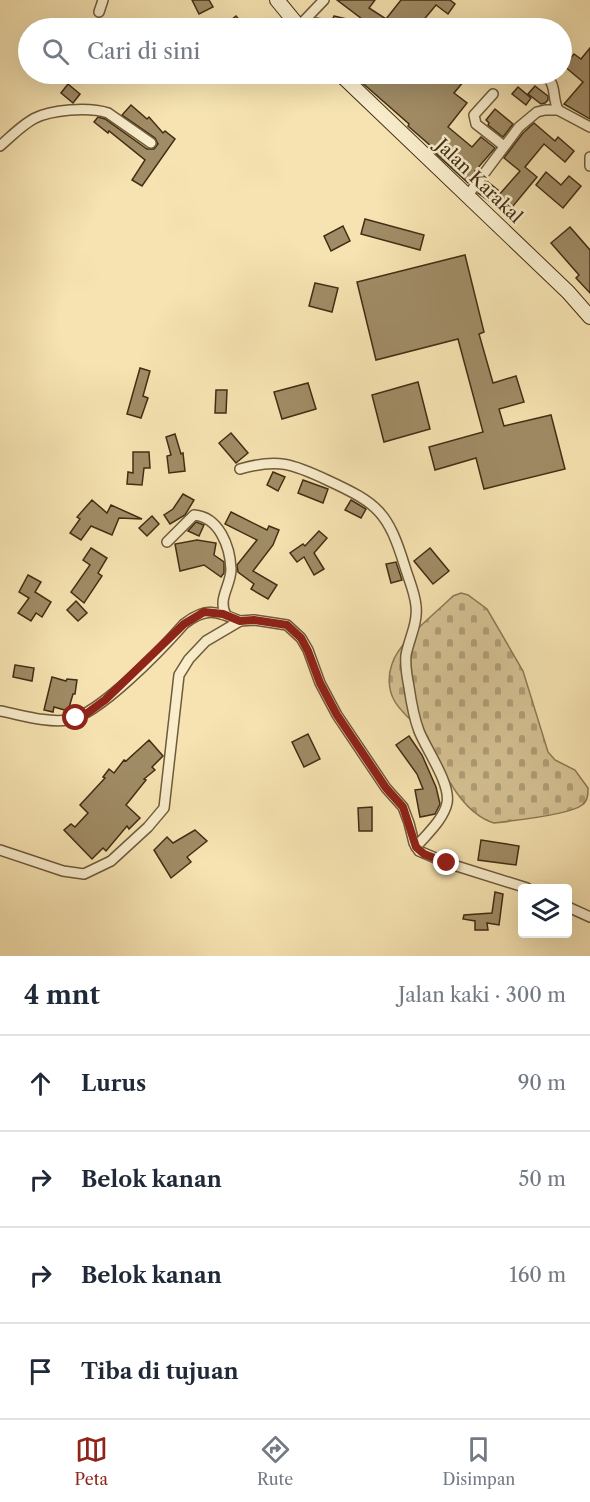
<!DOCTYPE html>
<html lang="id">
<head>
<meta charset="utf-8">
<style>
	:root { --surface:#fff; --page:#f2f2f3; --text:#1f2937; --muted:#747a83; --line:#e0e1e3; --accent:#8f2418 }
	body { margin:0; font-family:"Libre Caslon Text",serif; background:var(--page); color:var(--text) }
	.controls { position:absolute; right:18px; bottom:18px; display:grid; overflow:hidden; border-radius:6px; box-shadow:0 6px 24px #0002 }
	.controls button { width:54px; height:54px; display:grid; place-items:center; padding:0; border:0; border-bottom:2px solid var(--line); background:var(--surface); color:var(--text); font:30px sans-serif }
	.stop { position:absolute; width:18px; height:18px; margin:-14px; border:4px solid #8f2418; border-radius:50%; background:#fff }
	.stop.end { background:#8f2418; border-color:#fff; box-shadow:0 2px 6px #0008 }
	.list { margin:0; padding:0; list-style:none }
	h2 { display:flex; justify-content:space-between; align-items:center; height:78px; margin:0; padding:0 24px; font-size:26px }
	h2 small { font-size:20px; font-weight:400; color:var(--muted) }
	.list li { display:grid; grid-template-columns:39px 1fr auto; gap:18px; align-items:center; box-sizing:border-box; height:96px; padding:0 24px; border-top:2px solid var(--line) }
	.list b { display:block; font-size:22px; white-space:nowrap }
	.list em { font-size:20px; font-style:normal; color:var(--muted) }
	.icon { flex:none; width:33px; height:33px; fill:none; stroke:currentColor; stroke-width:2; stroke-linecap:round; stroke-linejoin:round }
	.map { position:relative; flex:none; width:590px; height:956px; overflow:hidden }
	.search { position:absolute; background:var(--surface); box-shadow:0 6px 24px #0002; left:18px; right:18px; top:18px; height:66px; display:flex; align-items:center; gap:15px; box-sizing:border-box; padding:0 21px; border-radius:33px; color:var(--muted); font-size:22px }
	.sheet { height:462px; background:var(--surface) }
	nav { display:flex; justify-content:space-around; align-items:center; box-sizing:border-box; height:84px; border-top:2px solid var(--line); background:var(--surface); font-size:16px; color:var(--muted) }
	nav a { display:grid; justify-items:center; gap:3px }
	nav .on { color:var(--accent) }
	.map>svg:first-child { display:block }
	.cemetery { fill:url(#cemetery-stones); stroke:#8c7955; stroke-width:1.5 }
	.building { fill:#a08c66; stroke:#422e14; stroke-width:1.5 }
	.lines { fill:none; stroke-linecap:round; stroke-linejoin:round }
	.street-casing { stroke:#6f5b3b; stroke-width:12 }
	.secondary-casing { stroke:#422e14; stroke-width:16 }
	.street { stroke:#f9edcc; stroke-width:9 }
	.secondary { stroke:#f9edcc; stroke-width:14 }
	.route { stroke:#8f2418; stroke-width:8 }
	.labels { text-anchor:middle; stroke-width:5; stroke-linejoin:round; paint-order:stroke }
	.street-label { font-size:18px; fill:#422e14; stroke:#f9edcc }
</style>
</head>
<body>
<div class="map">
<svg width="590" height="956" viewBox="0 0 590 956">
	<defs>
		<pattern id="cemetery-stones" width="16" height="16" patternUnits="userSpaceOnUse" patternTransform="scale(1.5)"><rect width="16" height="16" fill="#d7c496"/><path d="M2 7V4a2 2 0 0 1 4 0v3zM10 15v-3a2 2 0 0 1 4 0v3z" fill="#b0a079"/></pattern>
	</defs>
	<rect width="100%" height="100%" fill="#f6e3b1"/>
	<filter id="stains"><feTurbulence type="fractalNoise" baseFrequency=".00333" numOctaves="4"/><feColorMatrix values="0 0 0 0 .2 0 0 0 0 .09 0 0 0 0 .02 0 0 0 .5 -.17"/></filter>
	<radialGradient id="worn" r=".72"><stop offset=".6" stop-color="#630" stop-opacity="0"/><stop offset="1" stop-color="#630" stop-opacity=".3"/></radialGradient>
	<!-- cemetery -->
	<path class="cemetery" d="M461,593l7,2 19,14 36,62 25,81 7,8 20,10 13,18c0,6 0,13 -6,17 -11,9 -70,16 -88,18 -36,-11 -54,-61 -73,-91 -8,-12 -21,-20 -27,-32 -6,-11 -6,-25 -2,-36 7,-23 44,-51 61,-68z"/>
	<!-- building -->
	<g class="building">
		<path d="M192,0h17l4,7 -14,7z"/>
		<path d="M337,0h38l-6,8 17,11 15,-19h49l5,4 -7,10 -12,-9 -19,23h-43z"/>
		<path d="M236,16l10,12h-25z"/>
		<path d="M334,16l13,3 -1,3 4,1v5h-40v-4l6,-6 16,2z"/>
		<path d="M590,48v71l-26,-15 19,-22 -19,-16 10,-12 7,5z"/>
		<path d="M364,74h106l-16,19 13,10 -19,24 24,20 9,-10 14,11 -20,23 1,2 -8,10 -37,-34 1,-2 -24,-21 1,-2 -50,-44z"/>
		<path d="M68,84l12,10 -7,9 -12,-10z"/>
		<path d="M535,86l13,10v4l-3,3 -4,1 -13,-10z"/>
		<path d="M518,87l13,11 -5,7 -14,-11z"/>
		<path d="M131,105l16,14 2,-2 14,16 2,-2 10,8 -33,47 -10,-6 13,-20 -36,-29 -1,2 -14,-11 4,-5 7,2 42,30h7l4,-5 -3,-6 -33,-23z"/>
		<path d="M495,109l18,15 -10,13 -15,-12 1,-2 -3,-3z"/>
		<path d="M534,123l21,18 3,-4 16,14 -9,11 -21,-18 -19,23 12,10 -24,29 -14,-11 21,-24 -16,-13 19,-25z"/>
		<path d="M546,172l15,13 8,-9 12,10 -18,22 -27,-23z"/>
		<path d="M487,181l11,9 -9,11 -11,-8z"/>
		<path d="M365,219l59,16 -4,15 -59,-16z"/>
		<path d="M343,226l7,15 -19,10 -7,-15z"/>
		<path d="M570,227l20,23v43l-14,-15 3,-3 -28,-32z"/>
		<path d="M465,255l19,77 -5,2 14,49 23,-7 8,26 -25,7 5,17 47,-11 14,54 -81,20 -8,-31 -41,12 -6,-23 54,-15 -25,-93 -82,21 -19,-78z"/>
		<path d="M315,283l23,5 -6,24 -23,-6z"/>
		<path d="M140,368l10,3 -7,25 5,2 -7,20 -14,-4z"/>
		<path d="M418,382l12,47 -46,13 -12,-47z"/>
		<path d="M308,383l8,26 -34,10 -8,-27z"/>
		<path d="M216,390h11l-1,23h-11z"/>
		<path d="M231,433l17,20 -12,10 -17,-20z"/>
		<path d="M175,434l6,20 2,-1 2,18 -16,2 -2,-17 4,-1 -5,-18z"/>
		<path d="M133,452h16l1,16h-6l-2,17 -15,-1 1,-12 5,1z"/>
		<path d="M273,472l12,5 -7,14 -11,-6z"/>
		<path d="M303,480l25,9 -5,14 -25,-10z"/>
		<path d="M183,494l11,6 -9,15 -15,9 -6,-9 9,-6z"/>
		<path d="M92,500l15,13 4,-8 31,14 -23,-1 -7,17 -21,-9 -10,14 -11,-7 10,-14 -3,-2z"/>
		<path d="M351,500l15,9 -5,9 -16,-8z"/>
		<path d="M231,512l36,18 2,-4 10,4 -6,15 -20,26 24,14 -9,14 -17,-10 3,-5 -16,-12 -1,-7 20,-25 -32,-16z"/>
		<path d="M152,516l7,8 -12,12 -8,-8z"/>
		<path d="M196,522l8,3 -5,11 -11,-5z"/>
		<path d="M319,531l8,7 -13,15 10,16 -10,6 -10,-18 -7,5 -7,-9 13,-9 2,2z"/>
		<path d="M197,540l19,3 -2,12 10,7v11l-3,4 -17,-12 -24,6 -5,-27z"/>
		<path d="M91,548l16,10 -9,15 4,3 -18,27 -13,-11 19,-27 -7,-5z"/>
		<path d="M430,548l19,23 -16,13 -19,-23z"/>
		<path d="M396,562l6,18 -11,3 -5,-19z"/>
		<path d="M28,575l13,7 -6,10 16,10 -9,15 -6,-4 -5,8 -13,-8 11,-15 -10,-6z"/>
		<path d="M76,601l11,12 -9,8 -11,-11z"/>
		<path d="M15,665l19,3 -2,13 -19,-4z"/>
		<path d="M52,677l14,4 1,-2 10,1 -2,14h-2l-5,17 -14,-4 -1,5 -9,-2z"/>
		<path d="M308,734l12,25 -16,8 -12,-25z"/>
		<path d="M409,736l13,19 14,32 4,17 -5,10 -15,3 -5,-27 8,-1 -6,-15 -21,-29z"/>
		<path d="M149,740l14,16 -11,11 3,3 -11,9 2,1 -20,25 14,13 -11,11 -2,-3 -21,25 -3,-3 -11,11 -28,-29 7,-6 4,3 13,-14 -8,-8 25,-27 -2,-1 6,-8 5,4 10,-13 2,1z"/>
		<path d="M372,807v24h-13l-1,-23z"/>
		<path d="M195,830l12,11 -20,16 4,5 -20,16 -17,-28 13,-13 6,6z"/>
		<path d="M481,840l38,6 -3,19 -38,-5z"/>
		<path d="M495,892l8,2 -4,31 -12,-2 1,7h-13v-9l-12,-2 1,-4 28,-2z"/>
	</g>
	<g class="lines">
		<!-- street casing -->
		<g class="street-casing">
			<g id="street">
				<path d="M99,12l4,-12"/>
				<path d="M298,27l26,-27"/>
				<path d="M542,74c16,9 9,20 16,36"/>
				<path d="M493,94l-19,21 2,9 28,22"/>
				<path d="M0,146c27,-24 33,-33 70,-36 13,-1 26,-1 38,3l43,30"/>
				<path d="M590,157v9"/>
				<path d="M468,195l51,-68 18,-15 8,-2h13l32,17"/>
				<path d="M240,469c38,-11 53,-5 87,11 52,24 61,32 78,87 4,13 10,26 11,39 2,17 -7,33 -10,49 -1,10 1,22 3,32 2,14 5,31 10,44 7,18 32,53 28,72 -3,16 -21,32 -31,44"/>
				<path d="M167,542l27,-27c25,2 36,31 37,54 0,17 -14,30 -5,46"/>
				<path d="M0,711c22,4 46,12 68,9 31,-5 94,-71 116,-96 22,-17 32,-13 56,-3"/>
				<path d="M0,850l63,21 21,3 27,-13 37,-34 16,-19 15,-133 10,-16 17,-18 34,-20 14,-1 33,5 14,13 7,12 12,33 17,32 49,73 17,19 6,16 5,20 5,8 28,12 80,25"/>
				<path d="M568,907l22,10"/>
			</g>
		</g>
		<!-- secondary casing -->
		<g class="secondary-casing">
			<g id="secondary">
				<path d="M277,0l23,28"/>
				<path d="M340,74l228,218 22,25"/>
			</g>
		</g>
		<!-- street -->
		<use href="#street" class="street"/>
		<!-- secondary -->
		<use href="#secondary" class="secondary"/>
	</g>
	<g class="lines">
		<!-- route -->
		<path class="route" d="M76,718l10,-4 19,-14 79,-76 20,-12 19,2 17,7 14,-1 33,5 14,13 7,13 12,32 17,32 49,73 17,19 13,40 8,7 23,9"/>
	</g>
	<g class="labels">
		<!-- street labels -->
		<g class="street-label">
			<text transform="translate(479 181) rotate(44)" y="6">Jalan Karakal</text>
		</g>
	</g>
	<rect width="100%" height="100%" filter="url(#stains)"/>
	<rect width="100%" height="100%" fill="url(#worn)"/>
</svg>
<div class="controls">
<button><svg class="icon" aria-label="layers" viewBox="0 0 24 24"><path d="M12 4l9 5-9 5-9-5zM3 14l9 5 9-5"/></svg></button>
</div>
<div class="stop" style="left:76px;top:718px"></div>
<div class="stop end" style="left:447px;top:863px"></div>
<div class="search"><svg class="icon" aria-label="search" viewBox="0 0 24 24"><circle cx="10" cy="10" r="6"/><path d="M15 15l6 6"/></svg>Cari di sini</div>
</div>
<section class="sheet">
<h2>4 mnt<small>Jalan kaki · 300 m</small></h2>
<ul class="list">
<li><svg class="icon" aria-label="ahead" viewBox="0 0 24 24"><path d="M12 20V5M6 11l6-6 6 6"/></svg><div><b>Lurus</b></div><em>90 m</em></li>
<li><svg class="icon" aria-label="right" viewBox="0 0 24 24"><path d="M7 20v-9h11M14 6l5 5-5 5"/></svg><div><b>Belok kanan</b></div><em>50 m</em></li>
<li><svg class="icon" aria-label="right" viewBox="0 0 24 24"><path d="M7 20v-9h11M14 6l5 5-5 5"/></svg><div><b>Belok kanan</b></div><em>160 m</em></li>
<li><svg class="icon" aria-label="arrive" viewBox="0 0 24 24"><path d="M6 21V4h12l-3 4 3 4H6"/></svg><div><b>Tiba di tujuan</b></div></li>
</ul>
</section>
<nav>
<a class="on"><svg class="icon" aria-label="map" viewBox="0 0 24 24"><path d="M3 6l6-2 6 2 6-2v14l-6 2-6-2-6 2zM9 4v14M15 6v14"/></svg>Peta</a>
<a><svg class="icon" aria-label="directions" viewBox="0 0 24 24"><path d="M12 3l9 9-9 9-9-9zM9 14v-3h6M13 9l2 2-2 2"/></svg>Rute</a>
<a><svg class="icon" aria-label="saved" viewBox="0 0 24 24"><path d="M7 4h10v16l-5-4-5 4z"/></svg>Disimpan</a>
</nav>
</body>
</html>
